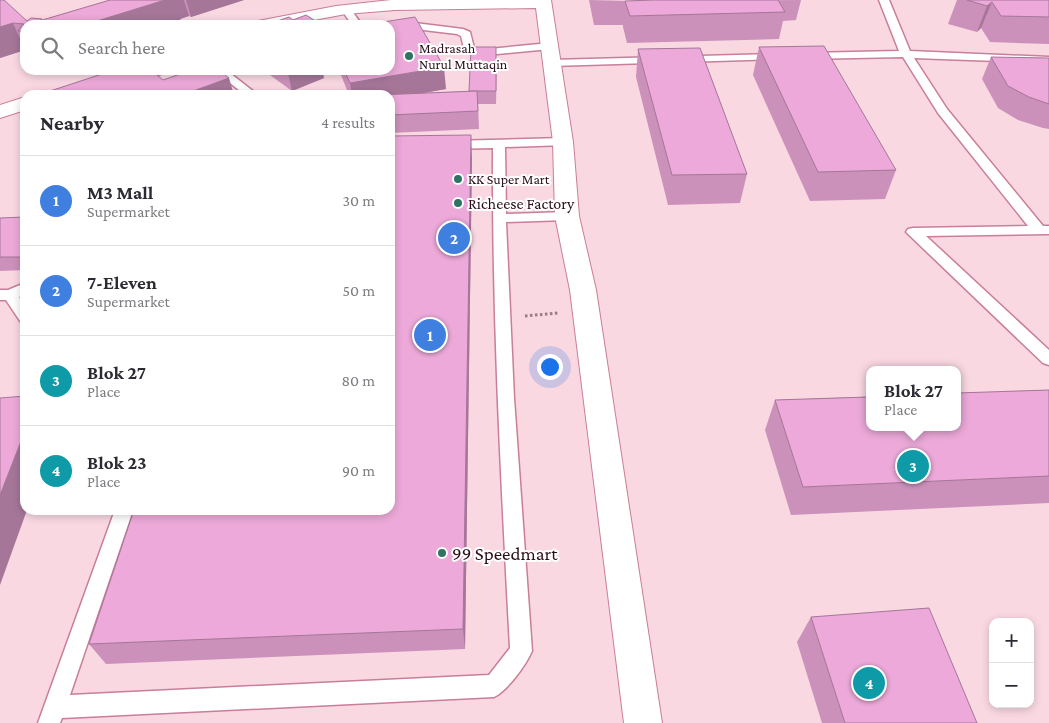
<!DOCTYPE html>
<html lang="en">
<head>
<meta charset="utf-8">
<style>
	:root { --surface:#fff; --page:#f2f2f3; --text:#2b2b33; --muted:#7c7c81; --line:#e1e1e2; --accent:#0f766e }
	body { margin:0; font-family:"Crimson Pro",serif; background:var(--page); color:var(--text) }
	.controls { position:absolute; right:15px; bottom:15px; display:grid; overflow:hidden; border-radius:10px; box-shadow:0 2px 8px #0003 }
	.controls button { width:45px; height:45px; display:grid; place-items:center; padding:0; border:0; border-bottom:1px solid var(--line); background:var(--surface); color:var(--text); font:25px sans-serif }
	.you { position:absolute; left:549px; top:366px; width:18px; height:18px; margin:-12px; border:4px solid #fff; border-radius:50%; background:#1a73e8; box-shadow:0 0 0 8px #1a73e833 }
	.badge { display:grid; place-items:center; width:32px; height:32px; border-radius:50%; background:var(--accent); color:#fff; font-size:16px; font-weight:700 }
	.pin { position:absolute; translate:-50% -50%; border:2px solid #fff; box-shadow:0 1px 5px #0006 }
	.popup { position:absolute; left:866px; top:366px; width:95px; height:65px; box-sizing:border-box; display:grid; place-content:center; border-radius:10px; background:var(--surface); filter:drop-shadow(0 1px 4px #0005); font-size:16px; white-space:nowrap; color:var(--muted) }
	.popup b { font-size:19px; color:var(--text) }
	.popup::after { content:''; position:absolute; left:50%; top:100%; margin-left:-10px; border:10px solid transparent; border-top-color:var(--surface) }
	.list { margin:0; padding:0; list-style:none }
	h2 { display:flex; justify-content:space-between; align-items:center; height:65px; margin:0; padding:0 20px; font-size:21px }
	h2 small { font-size:16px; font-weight:400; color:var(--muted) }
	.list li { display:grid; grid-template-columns:32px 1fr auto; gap:15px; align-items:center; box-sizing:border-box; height:90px; padding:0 20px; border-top:1px solid var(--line) }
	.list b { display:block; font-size:19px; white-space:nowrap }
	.list p { margin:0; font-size:16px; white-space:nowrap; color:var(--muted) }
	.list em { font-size:16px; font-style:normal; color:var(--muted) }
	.icon { flex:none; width:28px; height:28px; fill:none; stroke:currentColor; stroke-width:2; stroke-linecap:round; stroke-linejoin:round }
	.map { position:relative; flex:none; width:1049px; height:723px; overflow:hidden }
	.search { position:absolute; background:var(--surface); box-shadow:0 2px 8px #0003; left:20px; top:20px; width:375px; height:55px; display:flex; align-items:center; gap:12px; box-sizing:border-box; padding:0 18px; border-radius:15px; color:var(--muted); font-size:19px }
	.panel { position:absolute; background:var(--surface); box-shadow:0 2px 8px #0003; left:20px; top:90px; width:375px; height:425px; border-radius:15px }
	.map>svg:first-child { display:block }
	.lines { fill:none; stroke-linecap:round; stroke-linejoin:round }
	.lane-casing { stroke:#c97e99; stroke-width:3 }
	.street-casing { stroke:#c97e99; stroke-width:2 }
	.path { stroke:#997b85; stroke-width:3; stroke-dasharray:2.5 2.5; stroke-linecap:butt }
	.lane { fill:#fff; fill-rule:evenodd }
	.street { fill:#fff; fill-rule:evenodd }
	.wall { fill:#cb91bb }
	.shaded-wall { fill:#a57698 }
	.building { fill:#eca9d9; stroke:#a57698 }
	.poi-dot { fill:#307364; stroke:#fff; stroke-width:2 }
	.labels { text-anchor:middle; stroke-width:4; stroke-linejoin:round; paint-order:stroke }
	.far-poi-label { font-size:14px; fill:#2a0e19; stroke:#fff; text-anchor:start }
	.poi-label { font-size:16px; fill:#2a0e19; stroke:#fff; text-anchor:start }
	.near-poi-label { font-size:19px; fill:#2a0e19; stroke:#fff; text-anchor:start }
</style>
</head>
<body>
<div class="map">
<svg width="1049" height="723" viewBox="0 0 1049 723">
	<rect width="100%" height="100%" fill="#f9d8e2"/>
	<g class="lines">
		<!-- lane casing -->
		<g class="lane-casing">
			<g id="lane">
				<path d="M879,0h10l21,51 139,6v6l-135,-5 33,51 96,117h6v8h-2l-121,2 123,114v15l-6,-2 -137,-131 2,-3 5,-1 115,-2 -90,-113 -35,-56 -96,2 -5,-3 5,-3 92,-2z"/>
				<path d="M346,6l3,1 13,18h-10l-11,-16z"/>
				<path d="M415,23l48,6 7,3 4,16 4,2 72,-7 5,3 -5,3 -73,7 -12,-4 -4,-16 -4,-2 -42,-5 -25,2v-6z"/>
				<path d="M777,54l5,3 -1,2 -229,7 -5,-3 5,-3z"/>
				<path d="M152,70h15l-1,2 -28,10h-8l-2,-2 2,-2z"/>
				<path d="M214,70h12l32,25h-13z"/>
				<path d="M563,138l4,1 2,3 -2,3 -62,2 1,67 61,-2 7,4 -7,4 -61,2 8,176 18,253c-6,14 -25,40 -38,46l-432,21 -2,5h-22l77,-213h18l-63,185 419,-20 21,-27c-9,-167 -18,-335 -17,-500l-43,1 -6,-4 6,-4z"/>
				<path d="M25,283v11l-6,3 6,8v17l-5,-1 -14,-21h-6v-10h8z"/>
			</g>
		</g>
		<!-- street casing -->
		<g class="street-casing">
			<g id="street">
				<path d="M391,0h160l22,142 6,74 17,74 66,433h-38l-54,-433 -15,-74 -2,-74 -17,-134 -141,2 -49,4 -59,11h-32l3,-4 78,-15z"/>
				<path d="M25,97v13l-25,8v-13z"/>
			</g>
		</g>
		<!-- path -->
		<path class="path" d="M525,316l33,-3"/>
		<!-- lane -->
		<use href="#lane" class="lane"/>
		<!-- street -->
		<use href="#street" class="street"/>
	</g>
	<!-- wall -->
	<g class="wall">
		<path d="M0,0l27,21 15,-2v1l68,-20h134l-53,17 -2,-1 -9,3 2,5 -4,1h-153v25l-25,8z"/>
		<path d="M589,0l40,1 172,-1 -5,20 -13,1 -4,18 -152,4 -4,-16v-2h-29z"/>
		<path d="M957,0h92v44l-59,-2 -9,-14 -4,4 -29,-8z"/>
		<path d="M759,47l137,123 -11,29 -75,2 -57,-126z"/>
		<path d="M638,49l109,125 -7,29 -72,2 -32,-128z"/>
		<path d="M991,57l58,1v71l-6,-1 -25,-8 -20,-12 -16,-29z"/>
		<path d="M497,59l-1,45h-18l1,25 -89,4v-38h-41l-10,-25h51l56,19 -24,4 47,-2z"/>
		<path d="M263,70h59l2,8 -32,13z"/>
		<path d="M472,158l-7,491 -359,15 -17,-20z"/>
		<path d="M25,217v53l-25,1v-53z"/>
		<path d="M1049,390v113l-258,12 -26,-85 10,-30z"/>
		<path d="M811,617l166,106h-155l-25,-81z"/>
	</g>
	<!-- shaded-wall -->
	<g class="shaded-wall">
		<path d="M165,0h19l5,16 -9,3 2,5 -4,1h-93z"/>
		<path d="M186,0h58l-53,17z"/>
		<path d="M992,2l-11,26 -4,4 10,-26z"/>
		<path d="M13,23l12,27 -25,8v-31z"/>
		<path d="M444,67l2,22 -56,10v-4h-38l-2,-12z"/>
		<path d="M296,70h26l2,8 -32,13 -4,-18z"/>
		<path d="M229,78l5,17h-52z"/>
		<path d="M471,135l1,23 -7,491 -2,-20z"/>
		<path d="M25,431v79h2l-27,75v-90z"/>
	</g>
	<!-- building -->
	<g class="building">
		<path d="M0,0h4l23,21 4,-3 11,1 -3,2 71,-21h55l-81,25h-37l-2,-1 -7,1h-13v6h-7l6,-7 -11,-1 -13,4z"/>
		<path d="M654,0h124l7,12 -155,4 -5,-15z"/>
		<path d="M967,0h82v17l-48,-1 -9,-14 -5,4z"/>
		<path d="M306,15l16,10h-56l23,-8 4,3z"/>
		<path d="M415,17l29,50 -94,16 -6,-13h46v-45h-26z"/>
		<path d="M824,46l72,124 -78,2 -59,-125z"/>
		<path d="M471,47h25v44h-27z"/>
		<path d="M700,48l47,126 -75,1 -34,-126z"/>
		<path d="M991,57l58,1v46l-20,-7 -21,-11z"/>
		<path d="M114,70h37l12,10 29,-10h27l10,8 -47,17h-144z"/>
		<path d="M283,70h13l-8,3z"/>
		<path d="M477,91l1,20 -88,4v-20h-13z"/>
		<path d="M471,135l-8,494 -374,15 45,-134h256v-374z"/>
		<path d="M25,217v40h-25v-39z"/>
		<path d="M1049,390v86l-246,11 -28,-87 94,-3v30h88v-34z"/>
		<path d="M25,396v35l-25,64v-97z"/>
		<path d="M929,608l48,115h-132l-34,-106z"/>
	</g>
	<!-- markers -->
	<g class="poi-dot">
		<circle cx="409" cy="56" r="5"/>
		<circle cx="458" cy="179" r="5"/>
		<circle cx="458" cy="203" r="5"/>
		<circle cx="442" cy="553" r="5"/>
	</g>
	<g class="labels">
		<!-- far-poi labels -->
		<g class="far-poi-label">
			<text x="419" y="53">Madrasah<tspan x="419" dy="16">Nurul Muttaqin</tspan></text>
			<text x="468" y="184">KK Super Mart</text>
		</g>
		<!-- poi labels -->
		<g class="poi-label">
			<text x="468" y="209">Richeese Factory</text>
		</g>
		<!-- near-poi labels -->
		<g class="near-poi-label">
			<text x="452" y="560">99 Speedmart</text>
		</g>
	</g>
</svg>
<div class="controls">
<button>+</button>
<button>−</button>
</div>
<div class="you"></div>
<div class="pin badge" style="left:430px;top:335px;background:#3f7fe0">1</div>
<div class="pin badge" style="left:454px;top:238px;background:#3f7fe0">2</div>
<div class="pin badge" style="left:913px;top:466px;background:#0f9aa8">3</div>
<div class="popup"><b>Blok 27</b>Place</div>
<div class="pin badge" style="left:869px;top:683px;background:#0f9aa8">4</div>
<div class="search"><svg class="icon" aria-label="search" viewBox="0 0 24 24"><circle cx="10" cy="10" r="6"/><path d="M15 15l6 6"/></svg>Search here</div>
<section class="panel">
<h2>Nearby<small>4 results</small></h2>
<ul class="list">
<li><span class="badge" style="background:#3f7fe0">1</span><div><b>M3 Mall</b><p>Supermarket</p></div><em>30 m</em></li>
<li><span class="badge" style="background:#3f7fe0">2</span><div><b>7-Eleven</b><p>Supermarket</p></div><em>50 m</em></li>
<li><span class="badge" style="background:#0f9aa8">3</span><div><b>Blok 27</b><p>Place</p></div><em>80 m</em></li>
<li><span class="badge" style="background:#0f9aa8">4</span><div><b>Blok 23</b><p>Place</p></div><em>90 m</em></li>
</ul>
</section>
</div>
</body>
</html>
